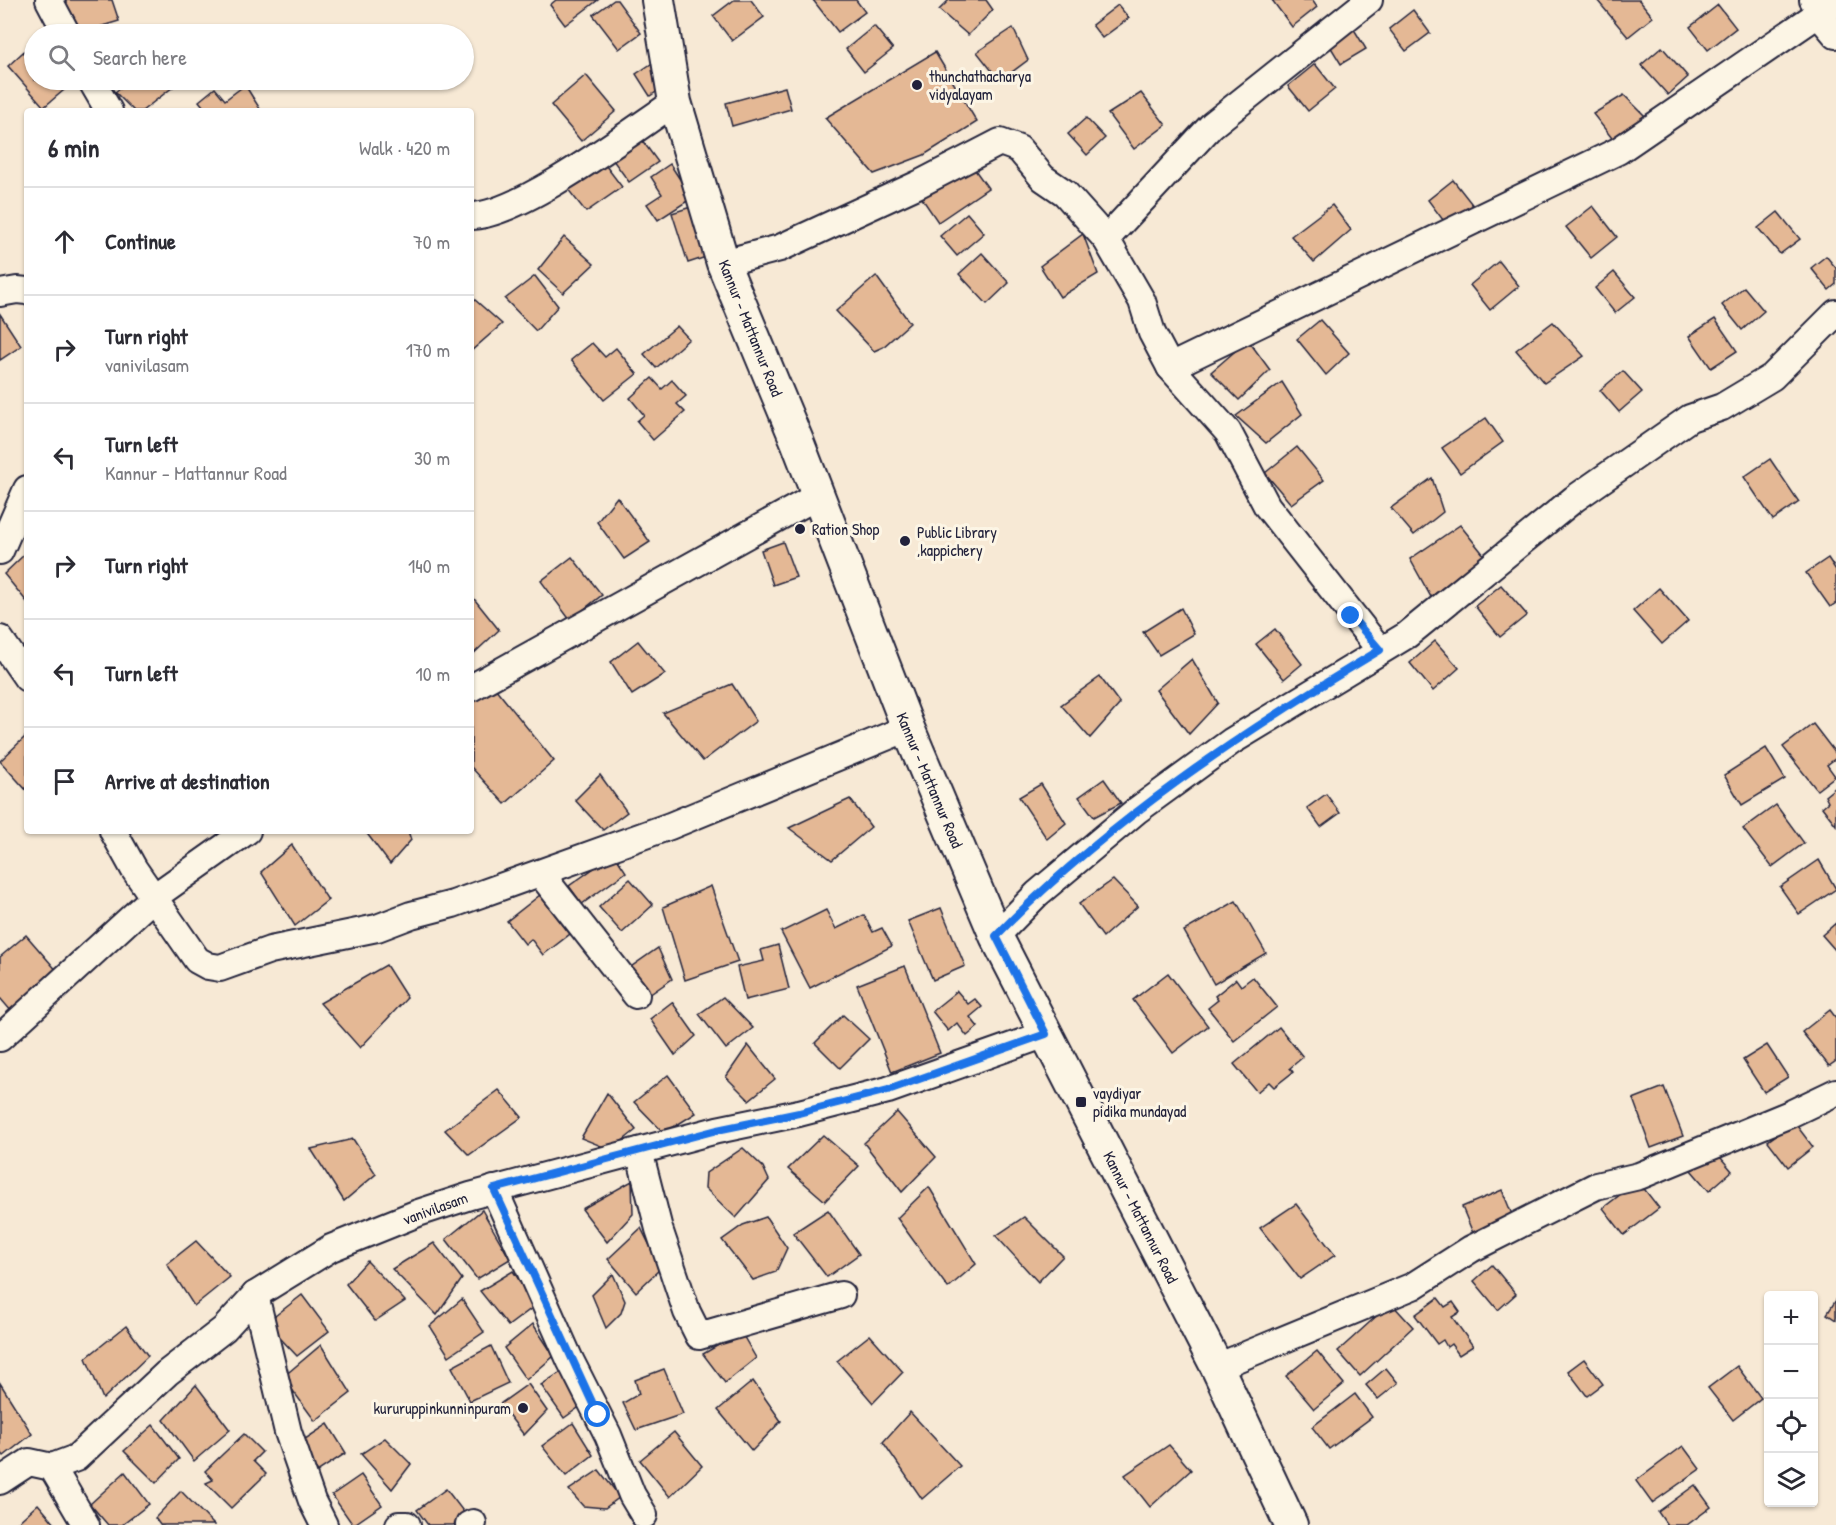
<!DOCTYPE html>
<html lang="en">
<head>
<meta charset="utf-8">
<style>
	:root { --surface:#fff; --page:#f7f7f7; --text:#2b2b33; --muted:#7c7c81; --line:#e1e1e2 }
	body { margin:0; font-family:"Patrick Hand",sans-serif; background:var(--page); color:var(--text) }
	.controls { position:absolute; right:18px; bottom:18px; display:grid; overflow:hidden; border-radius:6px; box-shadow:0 2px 4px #0004 }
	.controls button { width:54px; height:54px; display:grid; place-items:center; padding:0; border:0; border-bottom:2px solid var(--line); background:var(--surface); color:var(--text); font:30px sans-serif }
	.stop { position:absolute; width:18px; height:18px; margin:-14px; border:4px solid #1a73e8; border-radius:50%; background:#fff }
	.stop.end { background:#1a73e8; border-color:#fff; box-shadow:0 2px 6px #0008 }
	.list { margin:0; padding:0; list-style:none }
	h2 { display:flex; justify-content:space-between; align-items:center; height:78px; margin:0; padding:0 24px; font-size:26px }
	h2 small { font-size:20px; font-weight:400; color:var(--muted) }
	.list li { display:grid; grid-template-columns:39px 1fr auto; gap:18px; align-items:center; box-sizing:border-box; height:108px; padding:0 24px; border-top:2px solid var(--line) }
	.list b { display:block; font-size:22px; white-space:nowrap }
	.list p { margin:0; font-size:20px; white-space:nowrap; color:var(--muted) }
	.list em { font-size:20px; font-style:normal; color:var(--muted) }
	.icon { flex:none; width:33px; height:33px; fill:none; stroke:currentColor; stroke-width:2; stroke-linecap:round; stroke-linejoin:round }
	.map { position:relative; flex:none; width:1836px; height:1525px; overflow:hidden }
	.search { position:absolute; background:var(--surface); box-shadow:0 2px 4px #0004; left:24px; top:24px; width:450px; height:66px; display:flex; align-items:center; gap:15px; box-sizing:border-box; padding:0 21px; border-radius:33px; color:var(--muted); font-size:22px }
	.panel { position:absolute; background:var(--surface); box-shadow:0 2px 4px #0004; left:24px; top:108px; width:450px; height:726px; border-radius:6px }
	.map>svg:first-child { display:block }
	.building { fill:#e4b895; stroke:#22223b; stroke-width:1.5 }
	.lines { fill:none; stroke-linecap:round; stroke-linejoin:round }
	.minor-casing { stroke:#22223b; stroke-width:30 }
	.major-casing { stroke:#22223b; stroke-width:36 }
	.minor { stroke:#fcf5e5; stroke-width:26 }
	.major { stroke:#fcf5e5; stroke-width:32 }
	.route { stroke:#1a73e8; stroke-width:8 }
	.poi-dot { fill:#22223b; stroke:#fcf5e5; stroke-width:2 }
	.labels { text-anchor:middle; stroke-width:6; stroke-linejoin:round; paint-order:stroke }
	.poi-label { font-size:16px; fill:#22223b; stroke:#fcf5e5; text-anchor:start }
	.street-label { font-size:16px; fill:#22223b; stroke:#fcf5e5 }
</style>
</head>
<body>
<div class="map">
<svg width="1836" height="1525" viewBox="0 0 1836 1525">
	<rect width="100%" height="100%" fill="#f7e9d5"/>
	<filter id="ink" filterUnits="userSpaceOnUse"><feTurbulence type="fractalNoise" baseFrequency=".0167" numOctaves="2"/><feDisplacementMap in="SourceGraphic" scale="12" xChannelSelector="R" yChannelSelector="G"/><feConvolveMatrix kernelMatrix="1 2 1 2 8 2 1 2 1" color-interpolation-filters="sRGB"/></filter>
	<g filter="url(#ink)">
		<!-- building -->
		<g class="building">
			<path d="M64,0h48l7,21 -43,13z"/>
			<path d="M556,0h42l-33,25 -15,-20z"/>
			<path d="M614,0h3l24,33 -22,16 -26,-34z"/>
			<path d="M734,0h17l13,17 -32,24 -19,-25z"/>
			<path d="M813,0h43l9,12 -27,20z"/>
			<path d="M949,0h37l7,10 -25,25 -29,-25z"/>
			<path d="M1272,0h40l5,7 -25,20z"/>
			<path d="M1597,0h42l14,17 -25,20z"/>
			<path d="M1118,5l11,13 -27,20 -10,-13z"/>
			<path d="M1718,5l18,23 -28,22 -18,-23z"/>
			<path d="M1413,10l17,23 -24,18 -17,-22z"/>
			<path d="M874,26l19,23 -29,23 -18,-23z"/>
			<path d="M1352,26l14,23 -25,15 -14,-23z"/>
			<path d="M1013,28l15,32 -28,21 -23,-29z"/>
			<path d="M34,42v38h31l5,5 -26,22 -36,-41z"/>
			<path d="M1662,47l26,30 -20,18 -27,-30z"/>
			<path d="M935,52l42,70 -53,33 -50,19 -49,-56z"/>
			<path d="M651,64l14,22 -15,10 -14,-22z"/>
			<path d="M1315,64l20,25 -27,22 -20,-25z"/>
			<path d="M586,75l30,36 -35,30 -30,-36z"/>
			<path d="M131,80h51l-40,31h-8l-19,-19z"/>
			<path d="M245,85l15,24 -2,2h-51l-8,-10 16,-13 10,12z"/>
			<path d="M785,87l6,22 -59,17 -6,-23z"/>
			<path d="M1141,93l25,32 -32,24 -26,-35z"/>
			<path d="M1624,95l22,22 -31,25 -22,-28z"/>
			<path d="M1086,118l19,20 -18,17 -19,-21z"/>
			<path d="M639,136l19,26 -29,20 -19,-26z"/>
			<path d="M603,162l19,25 -36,25 -19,-24z"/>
			<path d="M970,163l18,25 -50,34 -17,-25z"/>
			<path d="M670,164l22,34 -34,22 -11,-16 15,-10 -11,-17z"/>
			<path d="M1453,180l22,28 -26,20 -21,-28z"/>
			<path d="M1332,205l19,25 -37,32 -23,-26z"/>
			<path d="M694,206l15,50 -21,7 -16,-50z"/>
			<path d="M1593,206l24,31 -26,21 -25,-31z"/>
			<path d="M1778,212l22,27 -20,15 -22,-26z"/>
			<path d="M967,213l17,20 -27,23 -17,-20z"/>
			<path d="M1083,234l15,40 -38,23 -20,-31z"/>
			<path d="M564,237l30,27 -31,29 -25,-23z"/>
			<path d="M982,253l27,30 -22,21 -28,-30z"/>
			<path d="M1826,256l10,12v16l-7,6 -18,-22z"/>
			<path d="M1499,261l20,25 -29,24 -20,-25z"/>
			<path d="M1614,272l21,25 -20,16 -20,-25z"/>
			<path d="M535,276l23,30 -22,25 -31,-32z"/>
			<path d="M876,276l34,47 -27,24 -9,4 -38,-40z"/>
			<path d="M1744,287l20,24 -22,19 -20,-25z"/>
			<path d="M474,299l28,25 -31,27v-50z"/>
			<path d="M0,314l21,32 -21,14z"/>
			<path d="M1715,319l22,32 -26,17 -22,-32z"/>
			<path d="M1320,320l29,33 -23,22 -29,-36z"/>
			<path d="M1553,322l31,34 -40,27 -28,-33z"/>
			<path d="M677,326l12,13 -33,29 -12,-14z"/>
			<path d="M1248,340l22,30 -31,30 -28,-28z"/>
			<path d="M592,343l13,14 11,-9 21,26 -33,26 -33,-40z"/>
			<path d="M1623,371l19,21 -23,20 -19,-22z"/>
			<path d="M652,378l10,11 10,-9 14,16 -9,8 8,8 -32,28 -16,-19 7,-6 -14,-17z"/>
			<path d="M1282,382l20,32 -36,29 -30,-27z"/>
			<path d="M1486,418l17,24 -43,31 -18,-25z"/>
			<path d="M1297,447l27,33 -33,24 -26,-31z"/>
			<path d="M1770,459l29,43 -26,18 -29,-43z"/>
			<path d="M1432,478l11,34 -29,23 -23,-27z"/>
			<path d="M617,497l33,45 -26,17 -27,-37z"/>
			<path d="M1460,525l24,30 -53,42 -21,-38z"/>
			<path d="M783,542l13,35 -23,8 -12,-35z"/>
			<path d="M27,552v50l-23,-28z"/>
			<path d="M572,557l30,38 -32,25 -29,-39z"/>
			<path d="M1828,558l8,12v33l-6,4 -24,-34z"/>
			<path d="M1501,585l26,30 -27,22 -25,-31z"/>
			<path d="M1659,588l29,33 -26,23 -29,-33z"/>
			<path d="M471,595l28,35 -28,26z"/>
			<path d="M1181,608l13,26 -35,21 -16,-23z"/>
			<path d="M1275,629l27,35 -18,15 -28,-35z"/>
			<path d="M638,641l27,33 -33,21 -21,-33z"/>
			<path d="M1435,641l24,27 -26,23 -23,-28z"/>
			<path d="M1192,659l26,44 -29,31 -33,-44z"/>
			<path d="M1100,677l20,27 -30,34 -29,-33z"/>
			<path d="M491,683l63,78 -49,43 -34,-37v-71z"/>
			<path d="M732,684l24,37 -53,40 -40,-48z"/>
			<path d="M1813,724l23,30v4l-9,7 8,11 -18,14 -34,-43z"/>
			<path d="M25,737l2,2v52l-27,-30z"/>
			<path d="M1766,748l19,31 -43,26 -18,-30z"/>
			<path d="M600,775l27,37 -24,18 -28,-30z"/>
			<path d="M1104,779l17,24 -27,14 -15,-20z"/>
			<path d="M1041,784l25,39 -19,16 -28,-42z"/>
			<path d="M1836,787v38l-14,-18 6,-5 -3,-6z"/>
			<path d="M1326,794l14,19 -19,14 -14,-19z"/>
			<path d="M850,799l21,28 -39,33 -43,-32z"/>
			<path d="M1776,805l28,38 -32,24 -29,-38z"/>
			<path d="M365,831h43l3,9 -21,24z"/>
			<path d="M292,845l36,55 -33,26 -34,-54z"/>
			<path d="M614,854l12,18 -44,32 -13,-18z"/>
			<path d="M1819,860l17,29 -37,25 -19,-27z"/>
			<path d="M630,879l23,26 -31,28 -23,-26z"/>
			<path d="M1113,880l25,26 -35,31 -24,-33z"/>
			<path d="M711,886l27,76 -53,18 -22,-73z"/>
			<path d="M540,895l30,39 -27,21 -12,-16 -6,5 -18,-23z"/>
			<path d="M1236,901l30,52 -52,31 -30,-53z"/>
			<path d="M941,908l24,58 -32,14 -25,-59z"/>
			<path d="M826,910l10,19 28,-14 9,17 9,-4 10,18 -82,42 -29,-56z"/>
			<path d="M1836,923v28l-14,-16z"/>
			<path d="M26,935l32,37 -46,40 -12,-14v-41z"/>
			<path d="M778,945l11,44 -44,11 -8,-33 27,-6 -3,-11z"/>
			<path d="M658,948l14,31 -23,16 -21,-26z"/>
			<path d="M386,965l21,33 -47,50 -40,-45z"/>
			<path d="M905,966l35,87 -48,19 -35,-87z"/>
			<path d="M1168,973l40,53 -35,27 -40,-53z"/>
			<path d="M1253,977l24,30 -43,34 -26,-33 10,-8 -3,-4 21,-17 5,7z"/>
			<path d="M957,991l11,13 7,-5 7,8 -12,10 8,10 -11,9 -10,-13 -9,8 -16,-20z"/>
			<path d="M723,997l30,31 -27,21 -27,-35z"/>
			<path d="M672,1002l24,34 -21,19 -25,-36z"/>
			<path d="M1830,1010l6,8v43l-7,5 -27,-34z"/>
			<path d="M843,1015l26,24 -29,29 -25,-25z"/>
			<path d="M1279,1027l24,30 -13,11 3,4 -19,15 -5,-5 -12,10 -23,-28z"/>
			<path d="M748,1045l27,34 -26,21 -23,-23z"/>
			<path d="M1767,1045l21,32 -24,15 -21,-32z"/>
			<path d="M668,1075l28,38 -32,20 -30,-31z"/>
			<path d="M1664,1087l19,49 -32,12 -18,-49z"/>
			<path d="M499,1090l23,27 -53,38 -24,-25z"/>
			<path d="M607,1093l29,37 -25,20 -30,-12z"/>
			<path d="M897,1112l39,45 -34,35 -38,-49z"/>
			<path d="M1794,1122l19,25 -25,20 -20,-26z"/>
			<path d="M823,1135l36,31 -34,35 -37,-32z"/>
			<path d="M353,1139l23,35 -32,27 -33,-52z"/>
			<path d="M743,1148l20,19 6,13 -33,38 -31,-30 1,-15z"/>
			<path d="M1715,1151l17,20 -23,20 -18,-21z"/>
			<path d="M632,1181l1,33 -26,28 -25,-33z"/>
			<path d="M1638,1181l21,27 -35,27 -21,-27z"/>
			<path d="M929,1187l47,77 -28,24 -51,-70z"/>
			<path d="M1502,1190l11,27 -40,16 -11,-26z"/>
			<path d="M1296,1204l39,51 -35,24 -40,-51z"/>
			<path d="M482,1210l28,49 -33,20 -31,-40z"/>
			<path d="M828,1210l31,44 -32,23 -34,-44z"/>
			<path d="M766,1217l21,31 -11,24 -23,8 -31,-40 21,-15z"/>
			<path d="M1024,1217l39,39 -25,26 -42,-46z"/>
			<path d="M641,1228l20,40 -25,24 -28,-33z"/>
			<path d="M196,1241l34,36 -36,29 -27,-42z"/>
			<path d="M434,1243l28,36 -25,36 -45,-46z"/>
			<path d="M367,1261l38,40 -30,20 -29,-37z"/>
			<path d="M1492,1265l24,29 -18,16 -24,-29z"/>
			<path d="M513,1271l23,34 -28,21 -28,-35z"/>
			<path d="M613,1274l12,27 -4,12 -15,15 -14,-33z"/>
			<path d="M302,1295l27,36 -32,25 -31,-33z"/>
			<path d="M1438,1298l7,9 8,-5 7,10 -8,5 21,29 -14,9 -8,-11 -4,3 -4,-7 -6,4 -22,-29z"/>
			<path d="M462,1299l22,33 -35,24 -19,-30z"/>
			<path d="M1836,1300v20l-9,-6z"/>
			<path d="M1391,1303l22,24 -53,49 -22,-25z"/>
			<path d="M533,1324l21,32 -28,24 -22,-32z"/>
			<path d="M126,1326l22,30 -45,43 -17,-41z"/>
			<path d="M741,1332l15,26 -31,25 -22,-29z"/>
			<path d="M870,1335l33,37 -30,31 -36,-42z"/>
			<path d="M321,1345l30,48 -36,28 -32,-44z"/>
			<path d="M491,1346l17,37 -38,18 -18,-34z"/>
			<path d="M1317,1351l27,33 -30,25 -28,-33z"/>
			<path d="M1584,1359l19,25 -16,12 -19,-25z"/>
			<path d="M1737,1366l24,32 -28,22 -25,-32z"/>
			<path d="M1386,1368l12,15 -20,16 -12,-14z"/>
			<path d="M664,1369l19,45 -47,16 -13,-27 16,-9 -4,-14z"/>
			<path d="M564,1370l21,33 -21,15 -23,-33z"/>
			<path d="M753,1381l28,40 -29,30 -34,-41z"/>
			<path d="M0,1383l32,51 -28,22 -4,-5z"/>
			<path d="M528,1384l19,27 -23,24 -24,-31z"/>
			<path d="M196,1385l34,45 -36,31 -30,-41z"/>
			<path d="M1355,1394l17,23 -43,32 -17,-22z"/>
			<path d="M910,1412l50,54 -38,33 -39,-57z"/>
			<path d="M573,1423l20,32 -27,21 -24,-30z"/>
			<path d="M328,1424l18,29 -29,19 -18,-29z"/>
			<path d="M153,1425l26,34 -23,24 -32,-32z"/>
			<path d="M674,1432l28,34 -32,31 -30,-37z"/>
			<path d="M244,1434l18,18 -9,9 13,13 -35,34 -25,-25 7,-3 -8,-9z"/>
			<path d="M385,1438l26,26 -19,25 -31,-35z"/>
			<path d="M1169,1445l22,25 -41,37 -25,-32z"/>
			<path d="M1683,1446l17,23 -48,34 -16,-22z"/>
			<path d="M599,1470l21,27 -15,11 -22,-2 -14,-16z"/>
			<path d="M125,1472l24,32 -27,21h-14l-18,-21z"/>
			<path d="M361,1475l21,30 -29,20 -21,-30z"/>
			<path d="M1695,1485l16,22 -24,18h-20l-9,-13z"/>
			<path d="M446,1489l20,26 -13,10h-25l-11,-15z"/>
			<path d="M181,1491l33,34h-54l-5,-7z"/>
			<path d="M38,1504l18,21h-41z"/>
		</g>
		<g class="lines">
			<!-- minor casing -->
			<g class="minor-casing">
				<g id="minor">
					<path d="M49,0l18,34"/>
					<path d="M1836,3l-12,7 1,12 11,13"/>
					<path d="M91,80l18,31"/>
					<path d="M471,216c50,-1 159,-84 204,-114"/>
					<path d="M1106,239l106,-114 157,-125"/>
					<path d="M723,263l57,-15 139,-64 81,-42 19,7 24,29 22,15 41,46 36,62 10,32 18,34 58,65 39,74 113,144"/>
					<path d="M0,293l17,-3 10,1"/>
					<path d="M1170,367l448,-216 206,-141 -11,-10"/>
					<path d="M0,551l27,-62"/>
					<path d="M0,639l27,39"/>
					<path d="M471,688l348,-193"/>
					<path d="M113,831l21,38 63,91 11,6 12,2 50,-18 107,-22 34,-13 42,-11 217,-78 238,-98"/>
					<path d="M540,873l96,122"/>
					<path d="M996,936l41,-42 99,-83 96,-70 175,-106 167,-136 116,-81 32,-11 50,-30 64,-64"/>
					<path d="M0,1038l154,-141 93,-66"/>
					<path d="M639,1151l20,78 28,83 12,24 142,-41"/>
					<path d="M494,1189l76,171 38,75 24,60 12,20"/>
					<path d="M255,1295l33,137 24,69 12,24"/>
					<path d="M1217,1367l196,-81 58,-37 125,-63 43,-10 151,-62 46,-22"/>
					<path d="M52,1467l34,58"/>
					<path d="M0,1481l29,-19 23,5 24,-9 91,-85 57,-44 31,-34 76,-47 87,-35 52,-17 247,-66 82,-17 89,-23 158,-56"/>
					<path d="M399,1525h8"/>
					<path d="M469,1525l4,-2"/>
				</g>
			</g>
			<!-- major casing -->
			<g class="major-casing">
				<path id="major" d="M658,0l17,102 48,161 74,178 111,287 88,208 221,431 74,158"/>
			</g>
			<!-- minor -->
			<use href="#minor" class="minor"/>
			<!-- major -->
			<use href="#major" class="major"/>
		</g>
	</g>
	<g class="lines" filter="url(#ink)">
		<!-- route -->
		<path class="route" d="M598,1415l-104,-226 223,-59 82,-17 89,-23 158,-56 -50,-98c112,-115 247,-204 384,-286l-29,-34"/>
	</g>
	<!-- markers -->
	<g class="poi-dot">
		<circle cx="917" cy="85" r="6"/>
		<circle cx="800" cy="529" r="6"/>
		<circle cx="905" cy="541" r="6"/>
		<rect x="1075" y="1096" width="12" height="12" rx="3"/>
		<circle cx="523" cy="1408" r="6"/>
	</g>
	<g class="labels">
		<!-- poi labels -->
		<g class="poi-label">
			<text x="929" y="82">thunchathacharya<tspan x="929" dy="18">vidyalayam</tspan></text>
			<text x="812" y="535">Ration Shop</text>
			<text x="917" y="538">Public Library<tspan x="917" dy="18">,kappichery</tspan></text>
			<text x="1093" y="1099">vaydiyar<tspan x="1093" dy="18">pidika mundayad</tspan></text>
			<text x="511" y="1414" text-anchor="end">kururuppinkunninpuram</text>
		</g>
		<!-- street labels -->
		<g class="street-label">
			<text transform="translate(751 328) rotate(68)" y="6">Kannur - Mattannur Road</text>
			<text transform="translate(930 780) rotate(67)" y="6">Kannur - Mattannur Road</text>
			<text transform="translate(435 1208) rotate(-20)" y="6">vanivilasam</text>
			<text transform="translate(1141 1217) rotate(63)" y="6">Kannur - Mattannur Road</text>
		</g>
	</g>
</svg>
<div class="controls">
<button>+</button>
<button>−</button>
<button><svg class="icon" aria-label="locate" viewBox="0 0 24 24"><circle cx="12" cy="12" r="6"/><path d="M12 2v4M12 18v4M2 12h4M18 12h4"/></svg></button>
<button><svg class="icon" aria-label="layers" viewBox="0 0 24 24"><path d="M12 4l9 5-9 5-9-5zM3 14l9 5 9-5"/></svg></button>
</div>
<div class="stop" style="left:598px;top:1415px"></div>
<div class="stop end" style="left:1351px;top:616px"></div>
<div class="search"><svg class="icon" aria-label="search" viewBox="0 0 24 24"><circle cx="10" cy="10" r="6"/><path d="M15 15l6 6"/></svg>Search here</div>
<section class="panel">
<h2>6 min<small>Walk · 420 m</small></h2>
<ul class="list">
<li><svg class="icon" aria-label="ahead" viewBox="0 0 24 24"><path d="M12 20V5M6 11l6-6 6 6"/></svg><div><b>Continue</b></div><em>70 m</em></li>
<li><svg class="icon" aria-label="right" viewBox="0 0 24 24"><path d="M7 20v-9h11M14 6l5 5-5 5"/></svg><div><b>Turn right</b><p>vanivilasam</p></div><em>170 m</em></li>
<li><svg class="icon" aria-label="left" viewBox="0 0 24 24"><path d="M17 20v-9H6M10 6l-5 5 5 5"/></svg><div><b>Turn left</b><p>Kannur - Mattannur Road</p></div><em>30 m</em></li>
<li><svg class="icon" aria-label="right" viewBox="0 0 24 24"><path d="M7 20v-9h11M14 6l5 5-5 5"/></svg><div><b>Turn right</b></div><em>140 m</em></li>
<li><svg class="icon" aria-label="left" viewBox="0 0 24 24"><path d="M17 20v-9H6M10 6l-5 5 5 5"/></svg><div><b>Turn left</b></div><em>10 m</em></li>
<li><svg class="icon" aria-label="arrive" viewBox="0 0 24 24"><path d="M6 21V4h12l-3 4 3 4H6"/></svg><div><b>Arrive at destination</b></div></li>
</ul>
</section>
</div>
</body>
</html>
